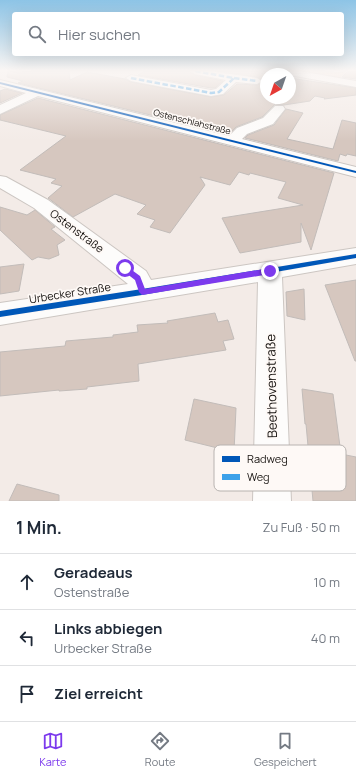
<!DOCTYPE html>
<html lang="de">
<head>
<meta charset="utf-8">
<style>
	:root { --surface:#fff; --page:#f6f6f7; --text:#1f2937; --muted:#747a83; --line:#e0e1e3; --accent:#7c3aed }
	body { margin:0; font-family:Manrope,sans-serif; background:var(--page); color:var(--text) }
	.compass { position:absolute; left:260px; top:68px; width:36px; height:36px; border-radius:50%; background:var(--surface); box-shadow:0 4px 16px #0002; rotate:220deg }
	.stop { position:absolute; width:12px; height:12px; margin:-9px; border:3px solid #7c3aed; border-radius:50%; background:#fff }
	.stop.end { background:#7c3aed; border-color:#fff; box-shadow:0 1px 4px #0008 }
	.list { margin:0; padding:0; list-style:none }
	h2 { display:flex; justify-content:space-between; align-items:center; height:52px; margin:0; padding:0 16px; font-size:17px }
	h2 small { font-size:13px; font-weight:400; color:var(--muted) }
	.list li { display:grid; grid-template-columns:26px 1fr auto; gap:12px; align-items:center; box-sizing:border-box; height:56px; padding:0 16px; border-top:1px solid var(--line) }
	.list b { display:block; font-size:15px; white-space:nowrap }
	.list p { margin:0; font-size:13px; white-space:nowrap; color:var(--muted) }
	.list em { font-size:13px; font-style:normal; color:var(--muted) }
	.icon { flex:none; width:22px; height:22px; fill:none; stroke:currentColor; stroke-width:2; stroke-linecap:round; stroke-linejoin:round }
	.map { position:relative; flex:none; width:356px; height:501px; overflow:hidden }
	.search { position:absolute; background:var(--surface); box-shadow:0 4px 16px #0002; left:12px; right:12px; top:12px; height:44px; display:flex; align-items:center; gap:10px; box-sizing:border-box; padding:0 14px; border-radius:4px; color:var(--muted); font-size:15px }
	.sheet { height:220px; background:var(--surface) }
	nav { display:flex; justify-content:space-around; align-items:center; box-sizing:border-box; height:56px; border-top:1px solid var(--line); background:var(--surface); font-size:11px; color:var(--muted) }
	nav a { display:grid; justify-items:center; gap:2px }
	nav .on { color:var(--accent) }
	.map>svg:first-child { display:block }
	.green { fill:#f0d6c9 }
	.building { fill:#d6c7bf; stroke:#c2bcb9 }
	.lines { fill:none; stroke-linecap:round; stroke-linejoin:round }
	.minor-casing { stroke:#ccc6c2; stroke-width:2 }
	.minor { fill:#fdfcfb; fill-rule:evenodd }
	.quiet { stroke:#3da1e9; stroke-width:2.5; stroke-dasharray:5.5 2.5; stroke-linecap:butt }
	.cycleway-casing { stroke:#fef9f6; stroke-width:2 }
	.cycleway { fill:#0057b8; fill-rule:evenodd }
	.route { fill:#7c3aed }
	.labels { text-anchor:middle; stroke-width:3.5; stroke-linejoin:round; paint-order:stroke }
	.far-street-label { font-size:9px; fill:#15110e; stroke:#fef9f6 }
	.street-label { font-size:11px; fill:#15110e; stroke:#fef9f6 }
	.near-street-label { font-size:13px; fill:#15110e; stroke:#fef9f6 }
	.key { fill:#fef9f6; stroke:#b8b3b0; stroke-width:1 }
	.key-label { font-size:11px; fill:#15110e }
</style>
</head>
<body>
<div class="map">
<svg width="356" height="501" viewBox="0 0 356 501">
	<rect width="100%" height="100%" fill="#f3ebe7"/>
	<!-- green -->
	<path class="green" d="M301,71l45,1 -6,6z"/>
	<!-- building -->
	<g class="building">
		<path d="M8,71h61l1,9 17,-8 38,7 6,3 80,15 13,-2 13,-11 20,1 6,-3 -6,-5 -39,-6h50l-3,2 4,1h-3v24h24v-20l66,10v7l-32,4 1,-1 -10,-2 -5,5 -26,4 -9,-1 -13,13 -26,10 -7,7 -211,-51 5,-2 -16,-4z"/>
		<path d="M145,71h44l6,4 28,6 -8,7h-4l-73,-13z"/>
		<path d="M348,71h8v8l-14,-2z"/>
		<path d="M5,89l17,4 -22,10v-12z"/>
		<path d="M38,98l296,75 -23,77 -10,-27v19l-61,11 -18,-35 81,-13 -25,-7 8,-16 -36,-9 -1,2 -10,-3 -9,13 -30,-8 5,8 -35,48 -20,-6 5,-7 -18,-6 9,-9 -31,-11 -42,23 -25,-19 14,-12 -11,-3 5,-4 -36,-9 46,-34 -66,-16v-5z"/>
		<path d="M286,109l17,4 -16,26 46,10 9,-29 14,3v33l-9,-2 -1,2 -6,-2 -2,7 -93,-23 3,-3 26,-10z"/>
		<path d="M0,207l27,8 8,-5 20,17 -4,2 14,11 -8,5 2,10 -10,4 -11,-2 -6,3 -32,-30z"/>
		<path d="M24,264l-5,27 -19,3v-27z"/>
		<path d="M356,280v81h-1l-30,-76z"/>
		<path d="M304,289l1,31 -18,-4 -1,-24z"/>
		<path d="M215,313l3,9 10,-2 6,19 -11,2 3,9 -88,14 1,17 -52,6v2l-28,2v-1l-59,6v-44l65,-6 1,-5 47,-4v-2l25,-3 -1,-7 31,-2 -1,-2z"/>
		<path d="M302,389l31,5 8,60 15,3v44h-43l-7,-77h-1z"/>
		<path d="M194,399l42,9 -2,44 -49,-12z"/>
		<path d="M17,484l42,11v6h-50z"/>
	</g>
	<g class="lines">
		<!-- minor casing -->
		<g class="minor-casing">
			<g id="minor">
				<path d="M190,71h20l47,7 5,3 -5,3 -21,-2 -13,12 -12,2 -80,-15 -5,-3 5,-3 80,15 5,-1 10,-9 -31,-6z"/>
				<path d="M279,71h20l57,10v6l-72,-13z"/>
				<path d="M0,80l229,56 8,-8 26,-10 12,-12h8l2,3 -12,15 -26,10 -5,5 114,28v10l-318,-81 -38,18v-9l26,-12 -26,-7z"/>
				<path d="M0,176l6,1 42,23 98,71 5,9 205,-32v16l-74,13 9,224h-38l5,-219 -258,43v-22l128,-19 -94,-76 -34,-20z"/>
			</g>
		</g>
		<!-- minor -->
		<use href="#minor" class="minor"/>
		<!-- quiet -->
		<g class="quiet">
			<path d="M131,78l80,15 8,-1 15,-14 -39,-7"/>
			<path d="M234,78l23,3"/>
		</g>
		<!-- cycleway casing -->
		<g class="cycleway-casing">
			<g id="cycleway">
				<path d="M0,82l356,89v2l-356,-89z"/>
				<path d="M356,254v4l-214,37 -142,22v-6l142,-22z"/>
			</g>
		</g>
		<!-- cycleway -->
		<use href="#cycleway" class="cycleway"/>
	</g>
	<!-- sky -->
	<linearGradient id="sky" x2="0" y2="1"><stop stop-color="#8dc4e6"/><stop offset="0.5" stop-color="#faf6f4"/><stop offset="1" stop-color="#faf6f4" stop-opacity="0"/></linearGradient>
	<rect width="356" height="141" fill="url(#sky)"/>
	<!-- route -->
	<path class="route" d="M125,265l15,11 5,13 125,-21 3,3 -3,3 -128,21 -3,-3 -4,-12 -13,-10 -1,-2z"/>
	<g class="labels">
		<!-- far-street labels -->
		<g class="far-street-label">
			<text transform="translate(192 122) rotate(14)" y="3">Ostenschlahstraße</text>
		</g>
		<!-- street labels -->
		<g class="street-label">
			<text transform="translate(77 231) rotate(37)" y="4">Ostenstraße</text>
			<text transform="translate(70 293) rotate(-9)" y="4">Urbecker Straße</text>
		</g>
		<!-- near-street labels -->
		<g class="near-street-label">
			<text transform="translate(271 386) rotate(-91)" y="5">Beethovenstraße</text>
		</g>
	</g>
	<!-- legend -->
	<rect x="214" y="445" width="132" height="46" rx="6" class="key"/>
	<rect x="222" y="456" width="18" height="6" fill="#0057b8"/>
	<rect x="222" y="474" width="18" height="6" fill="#3da1e9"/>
	<g class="key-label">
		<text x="247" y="463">Radweg</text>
		<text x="247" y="481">Weg</text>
	</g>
</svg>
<svg class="compass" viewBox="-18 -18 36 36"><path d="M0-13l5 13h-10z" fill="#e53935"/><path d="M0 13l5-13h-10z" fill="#747a83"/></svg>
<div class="stop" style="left:125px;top:268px"></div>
<div class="stop end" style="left:270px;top:271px"></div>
<div class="search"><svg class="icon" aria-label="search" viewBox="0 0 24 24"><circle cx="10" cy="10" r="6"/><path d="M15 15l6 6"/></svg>Hier suchen</div>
</div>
<section class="sheet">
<h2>1 Min.<small>Zu Fuß · 50 m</small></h2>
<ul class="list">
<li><svg class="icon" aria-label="ahead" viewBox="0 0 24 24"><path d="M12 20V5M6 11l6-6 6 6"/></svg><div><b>Geradeaus</b><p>Ostenstraße</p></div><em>10 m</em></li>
<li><svg class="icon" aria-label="left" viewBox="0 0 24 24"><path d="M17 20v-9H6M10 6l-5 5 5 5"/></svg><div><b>Links abbiegen</b><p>Urbecker Straße</p></div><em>40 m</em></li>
<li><svg class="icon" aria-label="arrive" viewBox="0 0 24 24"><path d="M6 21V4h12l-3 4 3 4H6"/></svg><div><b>Ziel erreicht</b></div></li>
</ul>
</section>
<nav>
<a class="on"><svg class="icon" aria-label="map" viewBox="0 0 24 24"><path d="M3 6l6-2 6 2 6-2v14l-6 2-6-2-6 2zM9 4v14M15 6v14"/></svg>Karte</a>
<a><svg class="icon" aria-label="directions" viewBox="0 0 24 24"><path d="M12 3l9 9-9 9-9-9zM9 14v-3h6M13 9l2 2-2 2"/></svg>Route</a>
<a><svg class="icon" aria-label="saved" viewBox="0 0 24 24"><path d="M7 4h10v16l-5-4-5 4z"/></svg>Gespeichert</a>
</nav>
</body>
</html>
